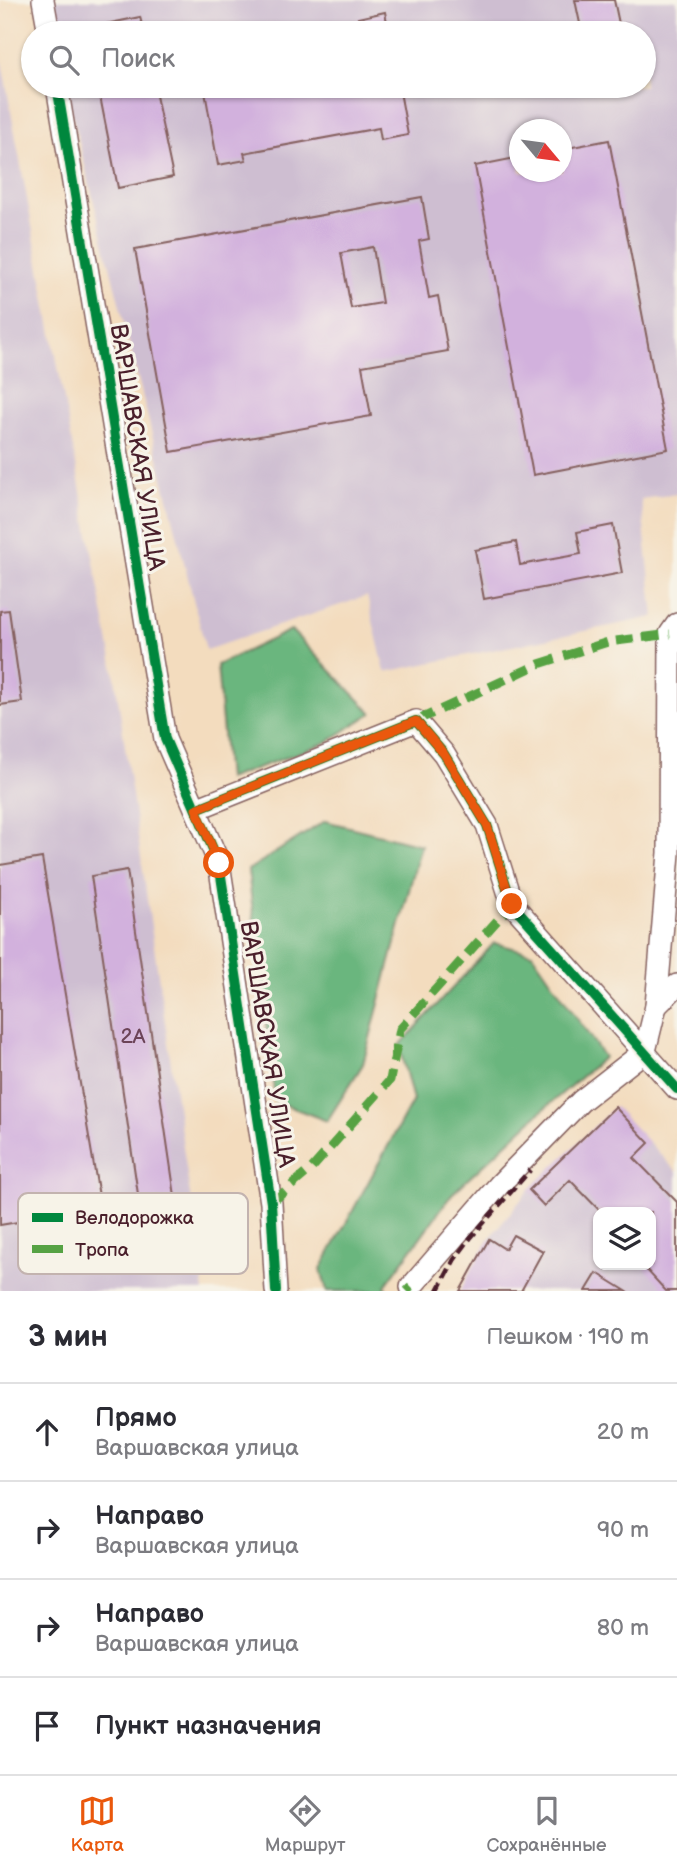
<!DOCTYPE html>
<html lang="ru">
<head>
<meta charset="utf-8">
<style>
	:root { --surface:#fff; --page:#f7f7f7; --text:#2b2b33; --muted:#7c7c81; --line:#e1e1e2; --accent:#ea580c }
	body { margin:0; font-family:"Balsamiq Sans",sans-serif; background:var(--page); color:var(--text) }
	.controls { position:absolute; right:21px; bottom:21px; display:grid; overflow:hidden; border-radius:14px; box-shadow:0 2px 5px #0004 }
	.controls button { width:63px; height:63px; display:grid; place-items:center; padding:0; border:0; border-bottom:2px solid var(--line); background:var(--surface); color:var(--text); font:35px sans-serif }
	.compass { position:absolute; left:509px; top:119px; width:63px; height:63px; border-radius:50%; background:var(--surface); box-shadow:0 2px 5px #0004; rotate:119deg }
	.stop { position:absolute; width:21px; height:21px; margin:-16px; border:5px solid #ea580c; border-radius:50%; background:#fff }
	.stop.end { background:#ea580c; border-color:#fff; box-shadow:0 2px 7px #0008 }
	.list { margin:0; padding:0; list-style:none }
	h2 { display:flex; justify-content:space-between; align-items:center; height:91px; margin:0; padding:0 28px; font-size:30px }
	h2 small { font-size:23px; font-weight:400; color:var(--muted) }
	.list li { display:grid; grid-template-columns:46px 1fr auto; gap:21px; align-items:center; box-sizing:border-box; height:98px; padding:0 28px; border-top:2px solid var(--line) }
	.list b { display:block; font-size:26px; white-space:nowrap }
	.list p { margin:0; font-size:23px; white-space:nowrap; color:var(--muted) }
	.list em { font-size:23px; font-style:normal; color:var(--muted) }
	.icon { flex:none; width:38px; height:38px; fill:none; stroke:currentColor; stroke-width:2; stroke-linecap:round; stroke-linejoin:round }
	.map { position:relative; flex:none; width:677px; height:1291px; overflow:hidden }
	.search { position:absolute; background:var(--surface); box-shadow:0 2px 5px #0004; left:21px; right:21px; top:21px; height:77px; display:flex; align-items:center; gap:18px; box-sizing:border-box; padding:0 24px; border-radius:38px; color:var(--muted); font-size:26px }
	.sheet { height:483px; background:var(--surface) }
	nav { display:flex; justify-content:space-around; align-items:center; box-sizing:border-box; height:98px; border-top:2px solid var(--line); background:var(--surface); font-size:19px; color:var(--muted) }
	nav a { display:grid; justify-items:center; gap:4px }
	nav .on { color:var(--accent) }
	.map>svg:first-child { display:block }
	.industrial { fill:#cebed1; fill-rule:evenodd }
	.forest { fill:#6bb67e; stroke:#5a6a54; stroke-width:2 }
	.building { fill:#d2b1dd; fill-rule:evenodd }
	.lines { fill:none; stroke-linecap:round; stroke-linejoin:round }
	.minor-casing { stroke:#85615e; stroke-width:24 }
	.minor { stroke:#fff; stroke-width:21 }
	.rail { stroke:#4a1f2b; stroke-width:5; stroke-dasharray:10 5; stroke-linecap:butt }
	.quiet { stroke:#56a243; stroke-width:9; stroke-dasharray:18 9; stroke-linecap:butt }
	.cycleway-casing { stroke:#f7f3e8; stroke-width:15 }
	.cycleway { stroke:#00873e; stroke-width:10 }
	.route { stroke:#ea580c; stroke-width:9 }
	.labels { text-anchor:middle; stroke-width:6; stroke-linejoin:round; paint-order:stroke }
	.number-label { font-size:21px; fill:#6c4458 }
	.street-label { font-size:24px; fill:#4a1f2b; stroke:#f7f3e8 }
	.key { fill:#f7f3e8; stroke:#c3b3af; stroke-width:2 }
	.key-label { font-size:19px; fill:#4a1f2b }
</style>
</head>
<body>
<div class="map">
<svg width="677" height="1291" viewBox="0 0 677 1291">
	<rect width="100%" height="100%" fill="#f7f3e8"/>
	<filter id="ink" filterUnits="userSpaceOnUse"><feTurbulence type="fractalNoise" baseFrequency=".0143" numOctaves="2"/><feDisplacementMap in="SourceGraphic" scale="14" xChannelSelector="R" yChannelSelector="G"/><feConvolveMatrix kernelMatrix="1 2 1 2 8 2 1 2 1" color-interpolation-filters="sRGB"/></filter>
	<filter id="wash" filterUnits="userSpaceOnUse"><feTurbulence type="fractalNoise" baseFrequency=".00686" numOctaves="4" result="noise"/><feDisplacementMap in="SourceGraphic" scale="28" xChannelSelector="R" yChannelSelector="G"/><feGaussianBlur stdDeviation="1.57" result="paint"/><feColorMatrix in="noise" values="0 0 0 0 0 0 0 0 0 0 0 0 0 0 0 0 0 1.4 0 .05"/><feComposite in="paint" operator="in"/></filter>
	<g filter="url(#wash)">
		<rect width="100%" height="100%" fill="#f3dcbe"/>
		<!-- industrial -->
		<g class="industrial">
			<path d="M44,0h633v494l-36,5 13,118 -269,55 -18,-76 -161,54 -141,-564h579v-53h-592zM520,130h42v42h-42z"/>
			<path d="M0,52l114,619 90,620h-204z"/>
			<path d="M615,1107l62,65v119h-217l29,-52 40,-49zM598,1212h53v53h-53z"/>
		</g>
		<!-- forest -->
		<g class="forest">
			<path d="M291,630l81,83 -47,30 -98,36 -10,-114z"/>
			<path d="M325,821l96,24 -58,219 -36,57 -52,-20 -27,-231z"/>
			<path d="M494,943l38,10 72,104 -69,60 -83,77 -67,92 2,5h-60l-6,-22 92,-169 -14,-54z"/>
		</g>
		<g id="blocks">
			<!-- building -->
			<g class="building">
				<path d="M575,0h39l7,33h-39z"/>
				<path d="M385,12l4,21h-28l-3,-15z"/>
				<path d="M140,17l4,16h-47l-1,-7z"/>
				<path d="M98,86h56l19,91 -55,11z"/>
				<path d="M204,86h195l9,49 -27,5 -2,-12 -135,25 2,7 -28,5z"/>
				<path d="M609,140l59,309 -135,26 -58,-309 45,-9v15h42v-23z"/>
				<path d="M422,197l7,42 -10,2 10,57 9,-2 10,55 -86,15 9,50 -200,36 -36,-203zM373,247l9,56 -31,5 -10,-55z"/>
				<path d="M613,525l9,48 -138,26 -9,-49 41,-8 4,23 61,-11 -4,-22z"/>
				<path d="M9,610l13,92 -22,3v-94z"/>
				<path d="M42,858l59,350 -101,17v-360z"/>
				<path d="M127,870l48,326 -36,5 -48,-325z"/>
				<path d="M615,1107l34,36 -15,15 43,44v89h-11l-22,-24 3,-2h4v-53h-50l-31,-32 -26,26 -15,-16z"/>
				<path d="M513,1235l30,16 -22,40h-61l29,-52 16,10z"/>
				<path d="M597,1273l29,18h-40z"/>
			</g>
		</g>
	</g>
	<g filter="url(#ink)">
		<use href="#blocks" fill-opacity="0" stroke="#85615e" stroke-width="2"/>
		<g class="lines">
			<!-- minor casing -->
			<g class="minor-casing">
				<g id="minor">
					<path d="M43,0l6,33"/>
					<path d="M57,86l108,653 54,124 52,340 5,88"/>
					<path d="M196,809l220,-88 28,33 43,71 25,79 165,185"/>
					<path d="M656,1006l21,-21"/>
					<path d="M411,1287l88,-102 82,-84 64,-50 11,-45 13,-153 1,-219 7,-10"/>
				</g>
			</g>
			<!-- minor -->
			<use href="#minor" class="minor"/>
			<!-- rail -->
			<path class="rail" d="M438,1291l16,-31 17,-23 59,-67"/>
			<!-- quiet -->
			<g class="quiet">
				<path d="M416,721l123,-57 69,-22 62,-8"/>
				<path d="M271,1203l41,-35 78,-88 10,-51 112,-125"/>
				<path d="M407,1291l4,-4"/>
			</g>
			<!-- cycleway casing -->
			<g class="cycleway-casing">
				<g id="cycleway">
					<path d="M57,86l108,653 54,124 52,340 5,88"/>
					<path d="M196,809l220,-88 28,33 43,71 25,79 165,185"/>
				</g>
			</g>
			<!-- cycleway -->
			<use href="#cycleway" class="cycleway"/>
		</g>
	</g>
	<g class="lines" filter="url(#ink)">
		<!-- route -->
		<path class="route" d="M219,863l-23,-54 220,-88 28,33 43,71 25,79"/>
	</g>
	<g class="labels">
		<!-- number labels -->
		<g class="number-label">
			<text x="133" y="1043">2А</text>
		</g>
		<!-- street labels -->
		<g class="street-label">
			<text transform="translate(138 447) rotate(81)" y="8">ВАРШАВСКАЯ УЛИЦА</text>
			<text transform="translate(268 1044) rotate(81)" y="8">ВАРШАВСКАЯ УЛИЦА</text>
		</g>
	</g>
	<!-- legend -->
	<rect x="18" y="1193" width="230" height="81" rx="10" class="key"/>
	<rect x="32" y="1213" width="31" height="9" fill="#00873e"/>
	<rect x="32" y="1245" width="31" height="8" fill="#56a243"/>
	<g class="key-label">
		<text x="75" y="1224">Велодорожка</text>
		<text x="75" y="1256">Тропа</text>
	</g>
</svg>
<div class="controls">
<button><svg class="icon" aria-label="layers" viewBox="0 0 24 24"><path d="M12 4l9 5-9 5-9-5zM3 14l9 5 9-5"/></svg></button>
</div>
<svg class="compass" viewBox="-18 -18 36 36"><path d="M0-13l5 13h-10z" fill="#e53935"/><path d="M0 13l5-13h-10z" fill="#7c7c81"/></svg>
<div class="stop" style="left:219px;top:863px"></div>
<div class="stop end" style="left:512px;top:904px"></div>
<div class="search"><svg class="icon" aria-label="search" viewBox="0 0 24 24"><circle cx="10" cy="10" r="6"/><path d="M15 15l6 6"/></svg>Поиск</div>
</div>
<section class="sheet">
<h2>3 мин<small>Пешком · 190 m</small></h2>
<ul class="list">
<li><svg class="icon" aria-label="ahead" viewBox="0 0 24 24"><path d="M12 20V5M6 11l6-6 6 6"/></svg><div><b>Прямо</b><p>Варшавская улица</p></div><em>20 m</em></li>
<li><svg class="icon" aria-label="right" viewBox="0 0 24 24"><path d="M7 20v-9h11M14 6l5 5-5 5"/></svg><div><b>Направо</b><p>Варшавская улица</p></div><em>90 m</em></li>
<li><svg class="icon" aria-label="right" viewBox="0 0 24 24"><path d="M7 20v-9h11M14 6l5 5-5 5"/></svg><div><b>Направо</b><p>Варшавская улица</p></div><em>80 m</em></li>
<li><svg class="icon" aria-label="arrive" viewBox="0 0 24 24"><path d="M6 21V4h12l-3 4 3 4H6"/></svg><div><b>Пункт назначения</b></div></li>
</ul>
</section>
<nav>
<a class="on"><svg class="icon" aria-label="map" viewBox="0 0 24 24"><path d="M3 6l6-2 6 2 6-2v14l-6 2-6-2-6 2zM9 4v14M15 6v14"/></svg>Карта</a>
<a><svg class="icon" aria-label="directions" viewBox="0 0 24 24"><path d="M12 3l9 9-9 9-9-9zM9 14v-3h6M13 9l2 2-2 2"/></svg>Маршрут</a>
<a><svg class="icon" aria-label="saved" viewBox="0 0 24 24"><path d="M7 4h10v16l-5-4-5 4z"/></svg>Сохранённые</a>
</nav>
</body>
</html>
